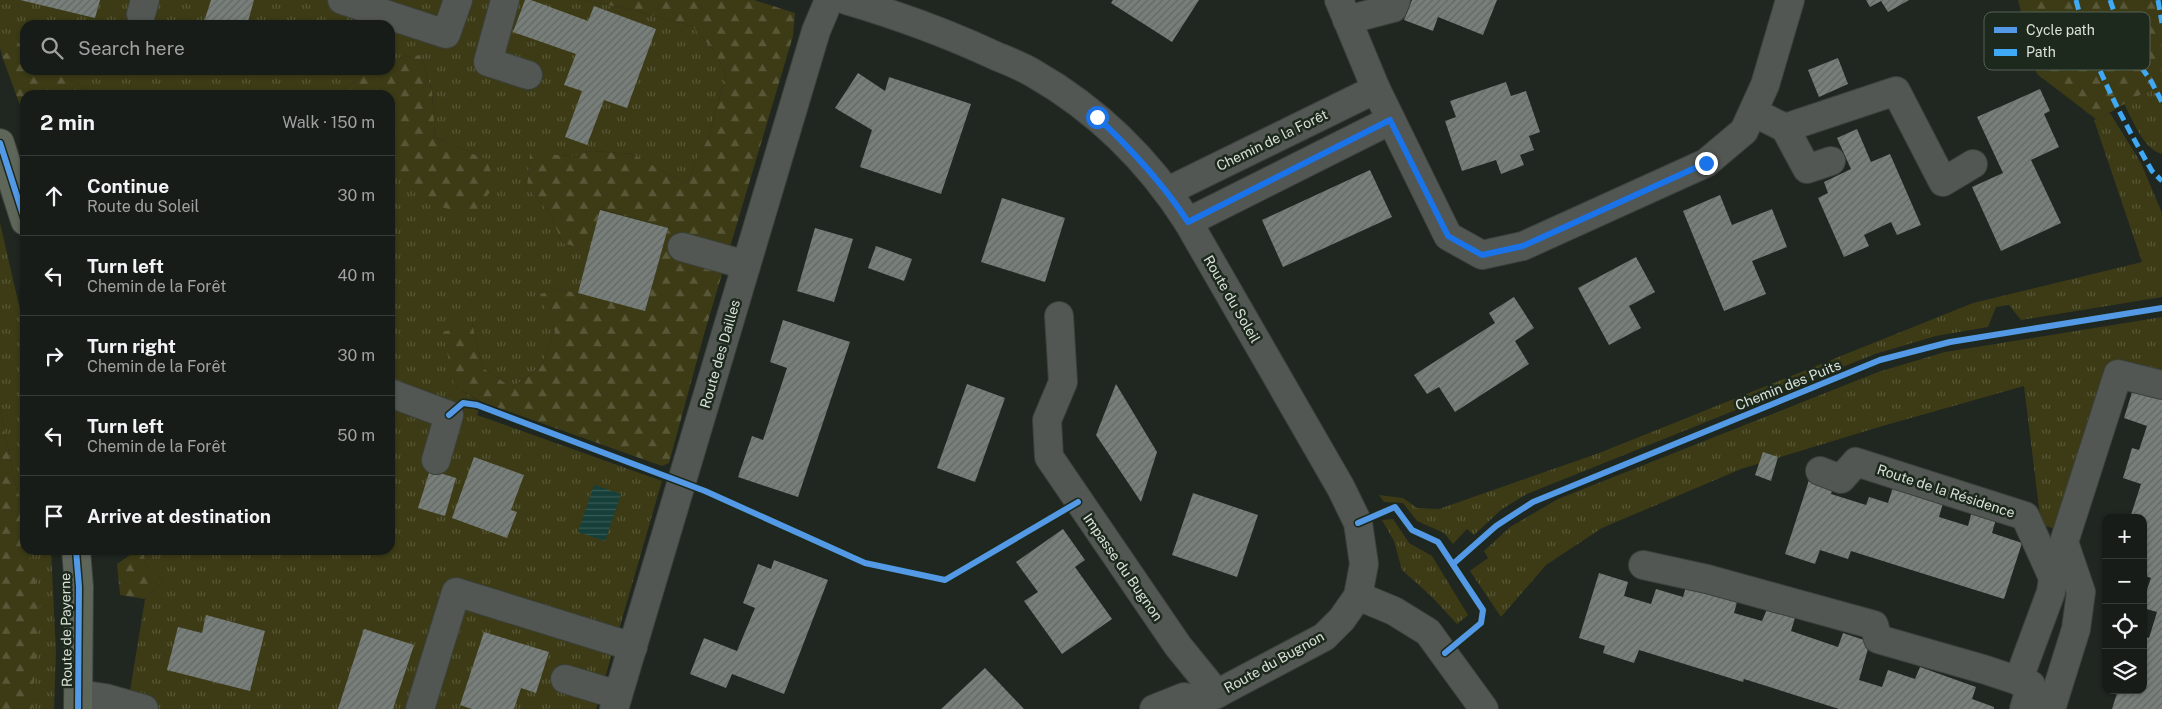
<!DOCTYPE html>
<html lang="en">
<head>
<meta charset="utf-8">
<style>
	:root { --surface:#181c18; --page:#252925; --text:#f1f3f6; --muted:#9fa1a2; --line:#363a37 }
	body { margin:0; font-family:"Public Sans",sans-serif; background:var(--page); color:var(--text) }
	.controls { position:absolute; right:15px; bottom:15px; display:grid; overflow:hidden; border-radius:10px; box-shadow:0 1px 4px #0004 }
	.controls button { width:45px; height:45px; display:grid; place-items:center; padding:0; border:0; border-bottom:1px solid var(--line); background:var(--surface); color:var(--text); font:25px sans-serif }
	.stop { position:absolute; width:15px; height:15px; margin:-11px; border:4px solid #1a73e8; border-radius:50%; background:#fff }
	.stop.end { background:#1a73e8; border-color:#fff; box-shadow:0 1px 5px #0008 }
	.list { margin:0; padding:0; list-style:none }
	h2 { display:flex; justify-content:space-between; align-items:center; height:65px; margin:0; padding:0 20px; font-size:21px }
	h2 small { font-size:16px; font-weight:400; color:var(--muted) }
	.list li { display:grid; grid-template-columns:32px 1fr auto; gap:15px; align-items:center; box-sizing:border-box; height:80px; padding:0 20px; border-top:1px solid var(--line) }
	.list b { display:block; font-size:19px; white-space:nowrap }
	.list p { margin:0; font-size:16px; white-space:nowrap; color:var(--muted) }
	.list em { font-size:16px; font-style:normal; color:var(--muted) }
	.icon { flex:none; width:28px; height:28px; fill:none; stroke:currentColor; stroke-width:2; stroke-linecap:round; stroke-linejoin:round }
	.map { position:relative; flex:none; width:2162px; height:709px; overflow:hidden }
	.search { position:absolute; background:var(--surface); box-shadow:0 1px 4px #0004; left:20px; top:20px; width:375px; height:55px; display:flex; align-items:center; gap:12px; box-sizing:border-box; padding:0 18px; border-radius:15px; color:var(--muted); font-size:19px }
	.panel { position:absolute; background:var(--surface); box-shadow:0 1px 4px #0004; left:20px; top:90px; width:375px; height:465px; border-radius:15px }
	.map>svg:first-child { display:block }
	.grass { fill:url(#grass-tufts) }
	.forest { fill:url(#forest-firs) }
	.water { fill:url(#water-rules) }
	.building { fill:url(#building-hatch) }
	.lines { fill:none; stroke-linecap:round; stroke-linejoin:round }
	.minor-casing { stroke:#3b413b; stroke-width:30 }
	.major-casing { stroke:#3b413b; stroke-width:30 }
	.minor { stroke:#535753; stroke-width:28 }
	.major { stroke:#5e6559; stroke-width:28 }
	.quiet { stroke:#3fa9f5; stroke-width:5; stroke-dasharray:10 5; stroke-linecap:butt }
	.cycleway-casing { stroke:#1d291d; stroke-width:9 }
	.cycleway { stroke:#5399e6; stroke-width:6 }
	.route { stroke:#1a73e8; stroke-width:6 }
	.labels { text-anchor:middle; stroke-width:5; stroke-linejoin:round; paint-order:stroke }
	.street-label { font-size:14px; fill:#d9e1d9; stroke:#1d291d }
	.key { fill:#1d291d; stroke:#556055; stroke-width:1 }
	.key-label { font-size:14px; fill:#d9e1d9 }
</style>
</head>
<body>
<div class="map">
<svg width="2162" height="709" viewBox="0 0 2162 709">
	<defs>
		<pattern id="grass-tufts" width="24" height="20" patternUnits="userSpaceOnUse" patternTransform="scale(1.25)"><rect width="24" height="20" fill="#3c3b16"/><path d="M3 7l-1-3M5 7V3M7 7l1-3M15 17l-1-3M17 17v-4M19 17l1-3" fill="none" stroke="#585737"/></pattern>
		<pattern id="forest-firs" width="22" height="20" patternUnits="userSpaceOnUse" patternTransform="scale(1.25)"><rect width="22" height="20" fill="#3c3b16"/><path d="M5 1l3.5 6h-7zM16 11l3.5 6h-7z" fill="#585737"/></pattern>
		<pattern id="water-rules" width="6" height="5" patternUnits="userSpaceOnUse" patternTransform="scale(1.25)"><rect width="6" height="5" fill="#163f39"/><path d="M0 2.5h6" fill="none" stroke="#375a55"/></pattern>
		<pattern id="building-hatch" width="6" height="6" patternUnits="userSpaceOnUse" patternTransform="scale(1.25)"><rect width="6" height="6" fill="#787f7a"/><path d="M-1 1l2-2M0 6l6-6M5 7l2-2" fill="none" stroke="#626763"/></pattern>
	</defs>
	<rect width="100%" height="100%" fill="#202620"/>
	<!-- grass -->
	<g class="grass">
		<path d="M0,0h583l50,10 59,16 21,23 13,25 -17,62 -23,48 -53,-30 -41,-3 -20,5 -42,-2 -3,33 24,28 11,28 38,-34 68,19 -23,84 -85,-23 -19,5 14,38 -14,34 -29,22 -29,-20 -11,-45 -18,63 27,16 -4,13 185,66 -66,228h-469l18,-110 18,-20 -17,-14 -3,-15h247v-382l8,5 89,-13 -52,-23 -3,-46 -12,-36 -30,4v-34h-365v15l-23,16 -2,-8z"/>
		<path d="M66,70h301l-24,21 -31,4h-216l-25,-15z"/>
		<path d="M2162,82v72c-19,-5 -29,-34 -38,-50z"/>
		<path d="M2110,113l31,50 21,50v84l-141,23 -12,-15 -13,2 -8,20 -52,9 -61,18 -348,140 -25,15 -28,26 -7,-6 -14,15 -9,-11 -27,-12 -14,-18 -19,-1 -5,-7 24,3 14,10 22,1 160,-56 374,-150 169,-41 -48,-142z"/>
		<path d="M0,223l25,108v199l-25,-120z"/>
		<path d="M2162,317v60l-53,-15 -52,168 -16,-6 -17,-138 -145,41 -138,42 -139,59 -56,37 -45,52 -31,-46 18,-13 -4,-7 26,-24 48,-28 320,-127 67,-20z"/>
		<path d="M1393,519l16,24 23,13 36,59 -11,9 -26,-28 -29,-26 -8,-29 -12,-21z"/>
		<path d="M29,550h22l5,102 -2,57h-22z"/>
	</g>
	<!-- forest -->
	<g class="forest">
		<path d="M583,0h171l41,13 -2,23 -88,295 -36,132 -7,3 -180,-64 -28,-16 -11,-54 29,-9 11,45 29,20 29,-22 14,-34 -15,-38 20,-5 85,22 23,-83 -67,-19 -12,37 -7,2 -20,-5 -11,-28 -24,-28 3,-34 42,3 20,-5 41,3 53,30 23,-48 17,-62 -13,-25 -21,-23 -59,-16z"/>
		<path d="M2018,0h144v82l-65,38 -60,-46z"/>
		<path d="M24,40l1,30h41l5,10 25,15h-71v24l-23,-63z"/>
		<path d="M420,55l12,36 3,46 52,23 8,25 -23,32 -39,-13 -43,-36v-73h-78l31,-4 24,-21h23v-11z"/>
		<path d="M0,410l25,120v20h4l11,54 -8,105h-32z"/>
		<path d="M129,550h14l3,15 17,14 -18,20 -25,-4 -3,-31 13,-9z"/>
	</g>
	<!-- water -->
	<path class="water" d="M594,485l27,9 -16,47 -27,-9z"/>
	<!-- building -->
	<g class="building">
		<path d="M20,0h80l-5,18z"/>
		<path d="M211,0h43l-7,25h-44z"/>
		<path d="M525,0h6l57,21 6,-15 62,23 -29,79 -23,-8 -17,45 -22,-8 17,-46 -18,-6 12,-31 -63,-22z"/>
		<path d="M1113,0h86l-27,42 -61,-39z"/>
		<path d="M1412,0h85l-14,35 -45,-18 -5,14 -29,-11z"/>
		<path d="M1866,0h43l-21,12 -7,-11 -11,6z"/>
		<path d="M1838,58l10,26 -29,13 -11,-27z"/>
		<path d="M858,73l27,18 4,-14 82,27 -30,90 -81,-27 12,-37 -37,-22z"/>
		<path d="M1506,82l5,14 15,-5 14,41 -11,4 5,14 -14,5 4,10 -23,9 -5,-14 -34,11 -17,-50 11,-4 -6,-16z"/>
		<path d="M2040,89l10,22 -6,3 15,33 -28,13 30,63 -60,28 -29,-64 31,-14 -26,-56z"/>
		<path d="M1857,129l14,33 19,-8 31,71 -24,10 -6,-13 -27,13 5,11 -25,11 -26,-59 10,-5 -4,-11 27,-13 -14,-31z"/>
		<path d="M1370,170l22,47 -109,50 -21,-47z"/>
		<path d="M1720,195l12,30 40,-16 15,38 -35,14 14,33 -42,17 -41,-100z"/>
		<path d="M1002,198l63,20 -20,64 -64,-20z"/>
		<path d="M600,210l68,18 -23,83 -67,-18z"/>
		<path d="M815,228l38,11 -19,63 -37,-11z"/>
		<path d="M876,246l36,13 -8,22 -36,-13z"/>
		<path d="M1636,257l19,35 -26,14 12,22 -32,17 -31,-57z"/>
		<path d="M1514,297l20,31 -19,13 14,23 -74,48 -16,-25 -12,7 -13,-19 81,-52 -6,-10z"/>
		<path d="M783,320l67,22 -52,155 -60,-20 14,-41 11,4 24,-72 -17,-6z"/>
		<path d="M967,384l38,14 -30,84 -38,-14z"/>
		<path d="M1116,384l41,68 -16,50 -45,-67z"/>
		<path d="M2133,389l29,9v311h-50l6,-19h25v-54l6,2 8,-26 -14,-4v-7l8,-23 -8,-3v-57h-13l11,-34 -18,-6 9,-30 7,2 8,-24 -23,-8z"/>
		<path d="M1763,452l15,5 -7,24 -16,-6z"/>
		<path d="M474,457l50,18 -13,35 6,2 -10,26 -55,-20z"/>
		<path d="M430,470l26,8 -11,38 -27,-8z"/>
		<path d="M1810,477l24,7 -3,10 35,11 3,-8 19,6 5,-16 50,16 -4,14 29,9 4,-15 24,8 -4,14 30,10 -18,56 -153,-48 -3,8 -28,-9 -5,14 -30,-10z"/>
		<path d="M1193,493l65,22 -21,62 -65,-22z"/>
		<path d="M1063,529l22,31 -10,7 37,52 -50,35 -38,-53 14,-9 -22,-30z"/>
		<path d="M774,560l54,20 -44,114 -52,-20 -6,14 -36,-14 14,-36 33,13 18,-43 -12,-5 15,-39 13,5z"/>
		<path d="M1599,573l29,9 -4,14 27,8 5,-15 27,8 3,-10 51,15 -3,11 28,8 5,-12 28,9 -4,13 47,16 5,-14 27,9 -11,38 23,7 6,-17 27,9 5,-12 56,20 -4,12 22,8v2h-155l-95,-30 -1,3 -104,-32 -5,13 -31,-10 2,-7 -26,-8z"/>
		<path d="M206,615l59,16 -15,60 -83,-21 11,-43 24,6z"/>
		<path d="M364,629l50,16 -21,64h-55z"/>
		<path d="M484,632l65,20 -13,41 -15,-5 -7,21h-42l-12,-4z"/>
		<path d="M985,668l39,41h-83z"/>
	</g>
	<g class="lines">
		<!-- minor casing -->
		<g class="minor-casing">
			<g id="minor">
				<path d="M342,0l104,34 12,-34"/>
				<path d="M505,0l-17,62 40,13"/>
				<path d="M846,0c51,15 101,33 150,56 12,5 25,10 37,17 63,36 116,88 155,149l153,266 17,35 6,41 -6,32 -16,23 -18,18 -119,63 -21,-3 -30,12"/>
				<path d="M1339,0l37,89 72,147 34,19 41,-9 183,-83 38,-32 21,-46 25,-85"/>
				<path d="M141,14l4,-14"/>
				<path d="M1347,20l46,-12 3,-8"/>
				<path d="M1753,112l32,16 111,-37 47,91 30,-18"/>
				<path d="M1785,128l22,41 24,-8"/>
				<path d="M1168,191l208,-102"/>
				<path d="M1188,222l203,-102"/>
				<path d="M682,247l64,18"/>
				<path d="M1059,316l4,66 -16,38 2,37 129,189 39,48"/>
				<path d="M390,393l59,22 -13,45"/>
				<path d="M1820,471l21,8 15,-17 169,54 28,62 -2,14 -33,89"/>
				<path d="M1643,565l64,14 167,46 4,14 108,31 45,15 -7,24"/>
				<path d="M1358,596l36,15 34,21 56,77"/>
				<path d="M565,679l53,16"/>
				<path d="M79,694l26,4 39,11"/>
				<path d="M420,709l36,-117 177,55"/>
				<path d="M614,709l202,-678 13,-31"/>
				<path d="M2051,709l25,-80 5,-37 -17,-50 54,-168 44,11"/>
			</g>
		</g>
		<!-- major casing -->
		<g class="major-casing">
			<g id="major">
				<path d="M0,143l25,78"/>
				<path d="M76,550l3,37 -1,122"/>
			</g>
		</g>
		<!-- minor -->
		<use href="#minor" class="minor"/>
		<!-- major -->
		<use href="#major" class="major"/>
		<!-- quiet -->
		<g class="quiet">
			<path d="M2076,0c15,61 45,117 76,171l10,10"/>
			<path d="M2110,0l16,46 25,35 11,21"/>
			<path d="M2158,0l4,23"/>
		</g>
		<!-- cycleway casing -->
		<g class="cycleway-casing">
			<g id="cycleway">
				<path d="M0,143l25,78"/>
				<path d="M449,415l14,-12 14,2 228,86 160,72 80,17 133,-78"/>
				<path d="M1358,523l37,-16 17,23 26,12 45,68 -2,13 -36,30"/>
				<path d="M76,550l3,37 -1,122"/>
				<path d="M1453,564l43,-38 37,-24 347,-142 70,-18 212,-34"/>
			</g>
		</g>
		<!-- cycleway -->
		<use href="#cycleway" class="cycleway"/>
	</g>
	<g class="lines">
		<!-- route -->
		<path class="route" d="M1097,117c34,32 65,65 91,105l202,-102 58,116 34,19 41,-9 183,-83"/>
	</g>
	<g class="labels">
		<!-- street labels -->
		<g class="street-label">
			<text transform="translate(1272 140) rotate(-26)" y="5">Chemin de la Forêt</text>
			<text transform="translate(1232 299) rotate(60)" y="5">Route du Soleil</text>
			<text transform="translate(720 354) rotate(-74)" y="5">Route des Dailles</text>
			<text transform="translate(1788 385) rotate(-22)" y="5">Chemin des Puits</text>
			<text transform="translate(1946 491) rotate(18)" y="5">Route de la Résidence</text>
			<text transform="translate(1123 567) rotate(55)" y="5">Impasse du Bugnon</text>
			<text transform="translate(66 630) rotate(-91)" y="5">Route de Payerne</text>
			<text transform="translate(1274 662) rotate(-29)" y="5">Route du Bugnon</text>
		</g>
	</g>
	<!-- legend -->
	<rect x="1984" y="12" width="166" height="58" rx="8" class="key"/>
	<rect x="1994" y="27" width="23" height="6" fill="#5399e6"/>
	<rect x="1994" y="49" width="23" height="7" fill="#3fa9f5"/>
	<g class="key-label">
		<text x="2026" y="35">Cycle path</text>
		<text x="2026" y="57">Path</text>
	</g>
</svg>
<div class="controls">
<button>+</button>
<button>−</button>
<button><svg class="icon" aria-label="locate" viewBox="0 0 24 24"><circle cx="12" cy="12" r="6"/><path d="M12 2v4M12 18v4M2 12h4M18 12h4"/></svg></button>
<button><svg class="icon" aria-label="layers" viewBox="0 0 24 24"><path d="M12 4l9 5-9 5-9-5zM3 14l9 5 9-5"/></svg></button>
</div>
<div class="stop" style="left:1097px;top:117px"></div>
<div class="stop end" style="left:1706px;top:163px"></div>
<div class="search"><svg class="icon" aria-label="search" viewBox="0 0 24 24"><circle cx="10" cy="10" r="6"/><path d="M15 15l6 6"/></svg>Search here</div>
<section class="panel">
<h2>2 min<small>Walk · 150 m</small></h2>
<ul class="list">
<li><svg class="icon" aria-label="ahead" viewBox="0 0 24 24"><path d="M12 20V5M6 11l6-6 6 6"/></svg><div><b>Continue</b><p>Route du Soleil</p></div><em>30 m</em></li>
<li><svg class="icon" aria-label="left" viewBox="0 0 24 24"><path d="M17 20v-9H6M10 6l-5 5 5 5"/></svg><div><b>Turn left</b><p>Chemin de la Forêt</p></div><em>40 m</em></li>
<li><svg class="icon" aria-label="right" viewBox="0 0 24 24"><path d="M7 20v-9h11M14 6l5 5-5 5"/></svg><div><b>Turn right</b><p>Chemin de la Forêt</p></div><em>30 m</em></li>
<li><svg class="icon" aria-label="left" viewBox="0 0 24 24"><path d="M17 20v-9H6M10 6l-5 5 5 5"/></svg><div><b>Turn left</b><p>Chemin de la Forêt</p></div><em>50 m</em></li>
<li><svg class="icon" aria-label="arrive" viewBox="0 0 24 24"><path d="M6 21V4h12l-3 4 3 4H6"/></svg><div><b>Arrive at destination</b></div></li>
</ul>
</section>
</div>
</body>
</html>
